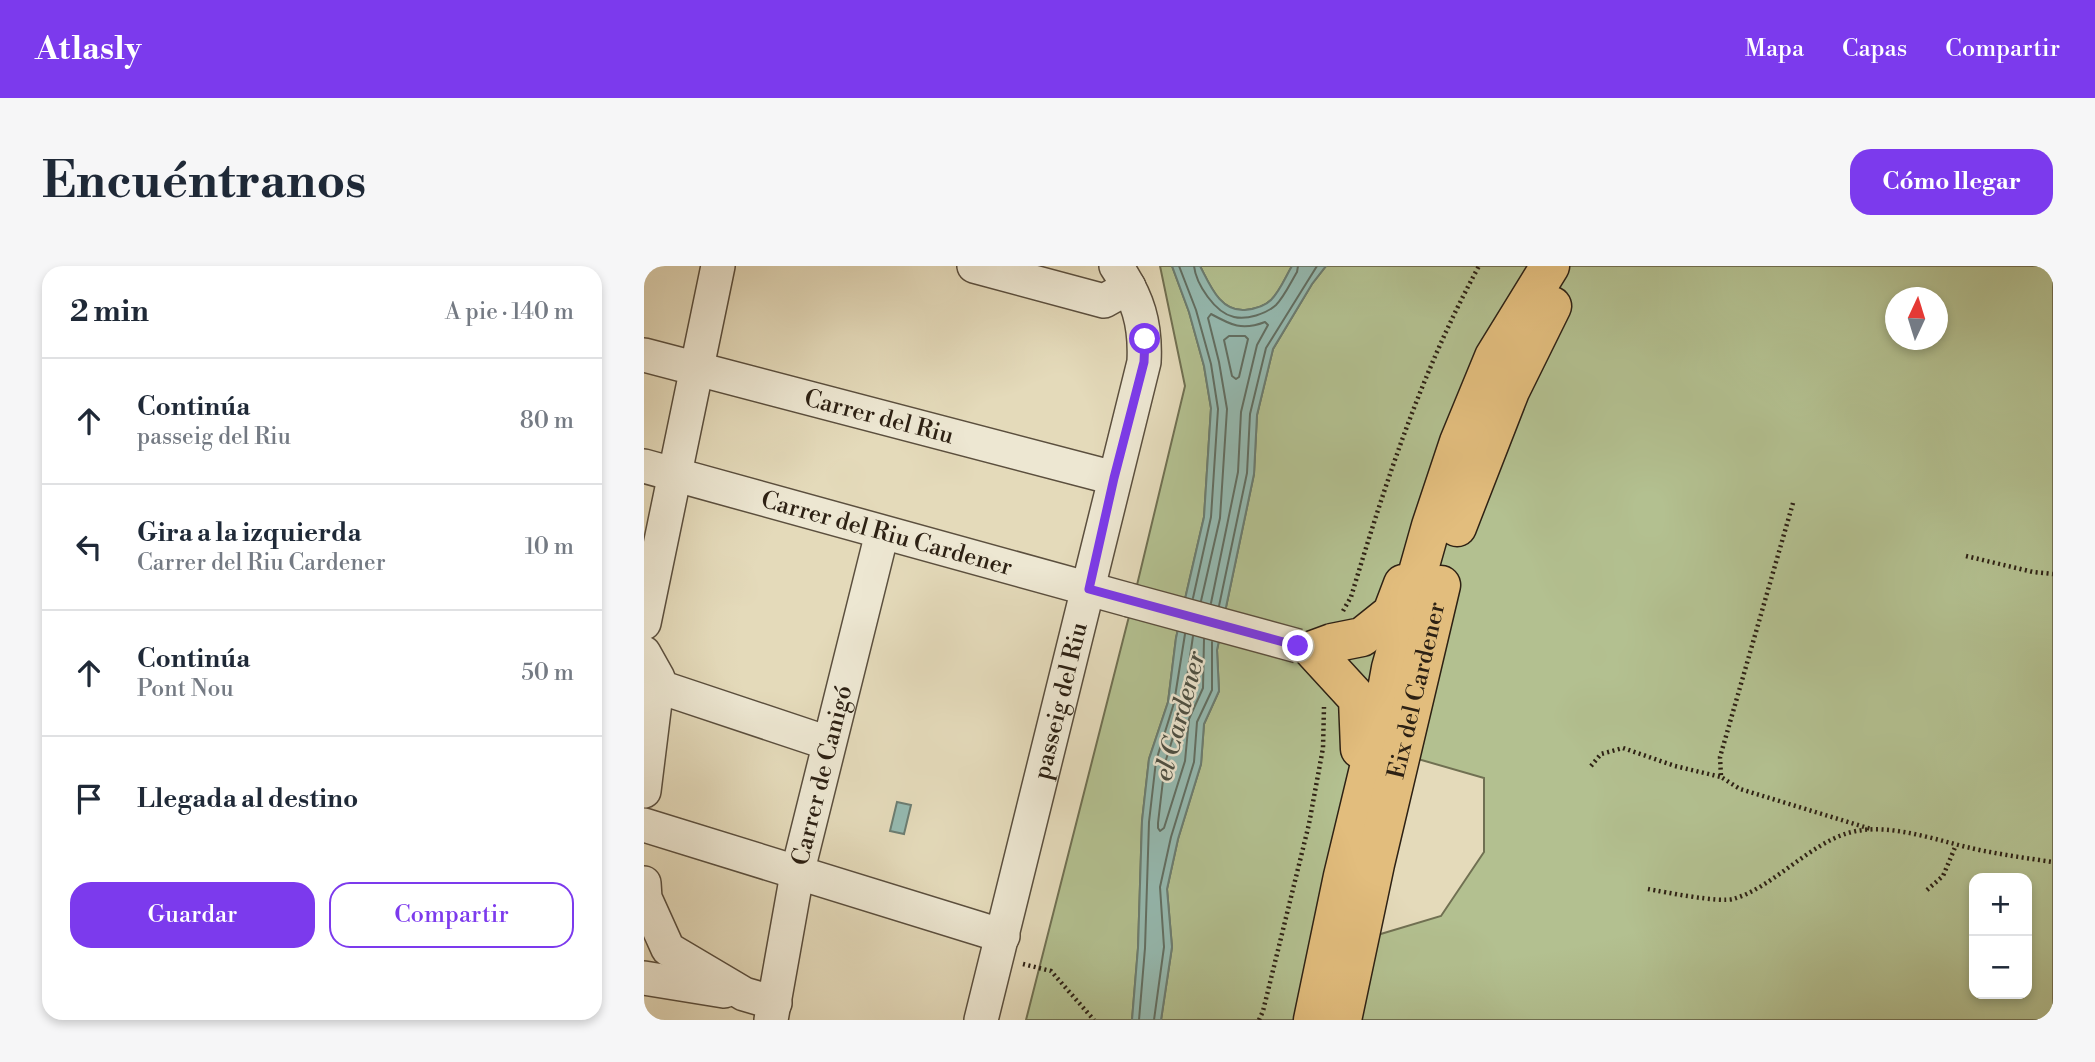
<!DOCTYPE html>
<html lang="es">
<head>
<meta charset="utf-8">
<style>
	:root { --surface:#fff; --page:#f6f6f7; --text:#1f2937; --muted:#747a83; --line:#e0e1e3; --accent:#7c3aed }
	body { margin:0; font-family:"Libre Bodoni",serif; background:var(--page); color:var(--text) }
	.controls { position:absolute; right:21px; bottom:21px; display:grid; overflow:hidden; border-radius:14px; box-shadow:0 4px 10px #0003 }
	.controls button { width:63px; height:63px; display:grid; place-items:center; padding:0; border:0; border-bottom:2px solid var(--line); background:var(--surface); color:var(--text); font:35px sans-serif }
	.compass { position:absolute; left:1241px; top:21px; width:63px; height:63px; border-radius:50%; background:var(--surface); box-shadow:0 4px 10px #0003; rotate:4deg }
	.stop { position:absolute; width:21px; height:21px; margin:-16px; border:5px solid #7c3aed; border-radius:50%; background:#fff }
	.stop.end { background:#7c3aed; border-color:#fff; box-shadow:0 2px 7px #0008 }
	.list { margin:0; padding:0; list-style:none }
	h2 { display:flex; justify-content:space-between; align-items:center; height:91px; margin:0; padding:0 28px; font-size:30px }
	h2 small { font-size:23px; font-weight:400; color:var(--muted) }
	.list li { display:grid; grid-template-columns:46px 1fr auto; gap:21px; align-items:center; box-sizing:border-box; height:126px; padding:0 28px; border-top:2px solid var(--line) }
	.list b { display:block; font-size:26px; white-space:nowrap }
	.list p { margin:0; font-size:23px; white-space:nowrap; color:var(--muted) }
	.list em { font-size:23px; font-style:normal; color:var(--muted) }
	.actions { display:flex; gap:14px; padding:21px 28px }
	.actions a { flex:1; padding:16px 0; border:2px solid var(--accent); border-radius:21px; text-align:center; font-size:24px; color:var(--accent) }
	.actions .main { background:var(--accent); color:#fff }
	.icon { flex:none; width:38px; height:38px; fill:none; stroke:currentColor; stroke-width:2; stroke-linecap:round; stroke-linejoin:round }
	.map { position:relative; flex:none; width:1409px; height:754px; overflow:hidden; border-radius:21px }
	header { display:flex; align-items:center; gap:42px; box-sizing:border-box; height:98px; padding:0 35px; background:var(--accent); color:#fff }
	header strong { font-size:33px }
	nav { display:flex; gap:38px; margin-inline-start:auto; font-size:24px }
	.intro { display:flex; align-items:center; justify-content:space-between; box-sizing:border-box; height:168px; padding:0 42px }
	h1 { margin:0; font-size:49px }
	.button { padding:18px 32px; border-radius:21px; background:var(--accent); color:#fff; font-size:24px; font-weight:700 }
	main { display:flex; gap:42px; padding:0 42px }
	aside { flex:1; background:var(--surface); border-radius:21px; box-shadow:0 4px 10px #0003 }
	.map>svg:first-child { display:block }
	.green { fill:#b3c090; stroke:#707052; stroke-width:2; fill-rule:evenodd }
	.water { fill:#95bab1; stroke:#6b7d72; stroke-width:2 }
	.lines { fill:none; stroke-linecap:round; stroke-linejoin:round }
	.shore { stroke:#616e62; stroke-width:2 }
	.minor-casing { stroke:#5b4f3e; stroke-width:36 }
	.major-casing { stroke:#2d2114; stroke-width:41 }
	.path { stroke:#2d2114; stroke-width:4.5; stroke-dasharray:2 3.5; stroke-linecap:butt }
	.minor { stroke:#ede7d2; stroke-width:33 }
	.major { stroke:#e2bd7d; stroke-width:38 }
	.minor-bridge-casing { stroke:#5b4f3e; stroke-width:36; stroke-linecap:butt }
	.minor-bridge { stroke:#ede7d2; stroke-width:33 }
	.route { stroke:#7c3aed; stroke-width:9 }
	.labels { text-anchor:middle; stroke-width:5; stroke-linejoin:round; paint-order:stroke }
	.street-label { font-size:24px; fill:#2d2114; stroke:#ede7d2 }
	.water-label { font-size:26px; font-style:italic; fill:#4c4f43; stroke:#ede7d2 }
</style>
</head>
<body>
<header>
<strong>Atlasly</strong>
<nav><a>Mapa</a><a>Capas</a><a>Compartir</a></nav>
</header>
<div class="intro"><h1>Encuéntranos</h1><a class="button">Cómo llegar</a></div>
<main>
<aside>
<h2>2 min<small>A pie · 140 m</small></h2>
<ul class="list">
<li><svg class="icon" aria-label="ahead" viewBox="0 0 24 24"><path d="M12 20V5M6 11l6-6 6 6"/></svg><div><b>Continúa</b><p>passeig del Riu</p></div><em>80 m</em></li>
<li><svg class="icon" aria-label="left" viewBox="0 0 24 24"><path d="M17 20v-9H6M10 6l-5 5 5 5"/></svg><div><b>Gira a la izquierda</b><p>Carrer del Riu Cardener</p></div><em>10 m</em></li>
<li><svg class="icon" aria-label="ahead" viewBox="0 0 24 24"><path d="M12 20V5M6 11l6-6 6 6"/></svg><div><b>Continúa</b><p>Pont Nou</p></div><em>50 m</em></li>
<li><svg class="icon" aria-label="arrive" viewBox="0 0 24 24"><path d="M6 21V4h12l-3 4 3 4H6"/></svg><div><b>Llegada al destino</b></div></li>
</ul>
<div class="actions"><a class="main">Guardar</a><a>Compartir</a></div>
</aside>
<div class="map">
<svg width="1409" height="754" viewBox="0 0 1409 754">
	<rect width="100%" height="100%" fill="#e4daba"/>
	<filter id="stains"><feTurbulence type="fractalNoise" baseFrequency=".00286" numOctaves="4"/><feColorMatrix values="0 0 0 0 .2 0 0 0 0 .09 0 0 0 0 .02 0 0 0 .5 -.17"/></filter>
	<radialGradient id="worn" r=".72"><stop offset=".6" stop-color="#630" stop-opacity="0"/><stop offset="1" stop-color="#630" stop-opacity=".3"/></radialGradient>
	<!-- green -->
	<g class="green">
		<path d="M516,0h12l17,46 15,54 7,42 -7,109 -28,121 -8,64 -19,57 -7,62 -4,127 -6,72h-106l111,-435 48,-199z"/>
		<path d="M556,0h92c-6,10 -12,26 -21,34 -6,6 -17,9 -26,10 -25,2 -35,-25 -45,-44z"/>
		<path d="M682,0h727v754h-892l11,-73 -5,-58 11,-50 23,-75 3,-40 15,-33 -2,-41 37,-176 3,-59 16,-66 39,-65zM1252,32h42v42h-42zM767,491l73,21v74l-43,64 -67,20zM1330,612h53v116h-53z"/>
	</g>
	<!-- water -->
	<g class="water">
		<path d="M528,0h28c10,19 20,46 45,44 9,-1 20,-4 26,-10 9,-9 15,-24 21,-34h34l-14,18 -39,65 -16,66 -3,59 -37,176 2,41 -15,33 -3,40 -23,75 -11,50 5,58 -11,73h-29l6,-72 4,-127 7,-62 19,-57 8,-64 28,-121 7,-109 -7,-42 -15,-54z"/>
		<path d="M253,536l14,3 -7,29 -14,-3z"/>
	</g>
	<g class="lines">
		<!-- shore -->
		<g class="shore">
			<path d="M535,0l17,44 15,54 7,45 -7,108 -18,81"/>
			<path d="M550,0c2,18 21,47 40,51 13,3 32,-3 42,-12 8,-8 15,-23 21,-33l1,-6"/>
			<path d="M585,70h16l3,3 -9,38 -3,2 -4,-3 -8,-36z"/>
			<path d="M557,335l19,-83 7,-109 -8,-47 -11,-44 3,-4c20,11 31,17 54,8l3,3 -11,20 -16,67 -3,60 -27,131"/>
			<path d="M575,340l28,-133 3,-59 16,-66 51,-82"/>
			<path d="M549,370l-10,69 -18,58 -7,60v5l2,3 4,-3 21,-67 4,-42 14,-31 1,-49"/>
			<path d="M495,754l6,-72 4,-126 7,-61 18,-58 11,-69"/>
			<path d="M510,754l10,-73 -4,-60 11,-50 23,-75 3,-40 15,-32v-48"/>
		</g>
		<!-- minor casing -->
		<g class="minor-casing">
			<g id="minor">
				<path d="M330,0l130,35 25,-14"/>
				<path id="s1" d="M0,89l470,123"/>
				<path id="s2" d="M0,200l485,134"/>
				<path d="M0,357l74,-357"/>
				<path d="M0,387l14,25 -14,113"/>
				<path d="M13,420l171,57"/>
				<path d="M0,559l359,111"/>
				<path d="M0,617l1,15 23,51 76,45 31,9"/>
				<path d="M0,712l80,13"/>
				<path id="s3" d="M127,754l26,-146 85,-341"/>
				<path id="s4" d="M337,754l163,-658c2,-38 -6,-64 -28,-96"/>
			</g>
		</g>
		<!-- major casing -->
		<g class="major-casing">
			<g id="major">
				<path d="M813,261l53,-136 42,-85"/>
				<path d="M716,483l-2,-50 -45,-49 19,-7 30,-6 30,-24 11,-29"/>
				<path d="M669,754l30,-144 41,-170 7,-38 40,-142 28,-84 35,-85 56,-91"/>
				<path id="s5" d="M698,754l33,-156 66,-279"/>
			</g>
		</g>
		<!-- path -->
		<g class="path">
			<path d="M1149,237l-73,254 1,20 19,12 131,40"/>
			<path d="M1322,290l67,16 20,2"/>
			<path d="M699,345l8,-14c34,-113 71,-227 128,-331"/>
			<path d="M947,500l10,-12 22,-6 52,18 46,11"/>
			<path d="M1004,623c16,3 72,14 85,10 39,-11 75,-54 115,-66 43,-13 99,12 142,19 21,4 42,7 63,10"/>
			<path d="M1283,624l16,-14 13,-31"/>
			<path d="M379,698l28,7 43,49"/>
			<path d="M615,754l4,-9 46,-187 14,-76 1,-41"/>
		</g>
		<!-- minor -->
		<use href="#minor" class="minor"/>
		<!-- major -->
		<use href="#major" class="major"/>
		<!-- minor-bridge casing -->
		<g class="minor-bridge-casing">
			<path id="minor-bridge" d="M485,334l169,46"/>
		</g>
		<!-- minor-bridge -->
		<use href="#minor-bridge" class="minor-bridge"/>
	</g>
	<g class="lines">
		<!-- route -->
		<path class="route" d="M501,73l-1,23 -30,116 -25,111 209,57"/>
	</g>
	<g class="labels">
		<!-- street labels -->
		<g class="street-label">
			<text dy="8" stroke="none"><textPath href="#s1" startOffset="243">Carrer del Riu</textPath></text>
			<text dy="8" stroke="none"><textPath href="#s2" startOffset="252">Carrer del Riu Cardener</textPath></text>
			<text dy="8" stroke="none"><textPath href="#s5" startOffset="338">Eix del Cardener</textPath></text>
			<text dy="8" stroke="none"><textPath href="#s4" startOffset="329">passeig del Riu</textPath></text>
			<text dy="8" stroke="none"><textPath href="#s3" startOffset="250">Carrer de Canigó</textPath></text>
		</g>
		<!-- water labels -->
		<g class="water-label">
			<text transform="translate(535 450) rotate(-75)" y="9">el Cardener</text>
		</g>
	</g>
	<rect width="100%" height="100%" filter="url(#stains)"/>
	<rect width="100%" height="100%" fill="url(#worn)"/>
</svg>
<div class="controls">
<button>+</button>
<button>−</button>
</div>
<svg class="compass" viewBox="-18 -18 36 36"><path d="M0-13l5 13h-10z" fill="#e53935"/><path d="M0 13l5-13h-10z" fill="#747a83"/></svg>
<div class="stop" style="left:501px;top:73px"></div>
<div class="stop end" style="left:654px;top:380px"></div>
</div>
</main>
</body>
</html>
